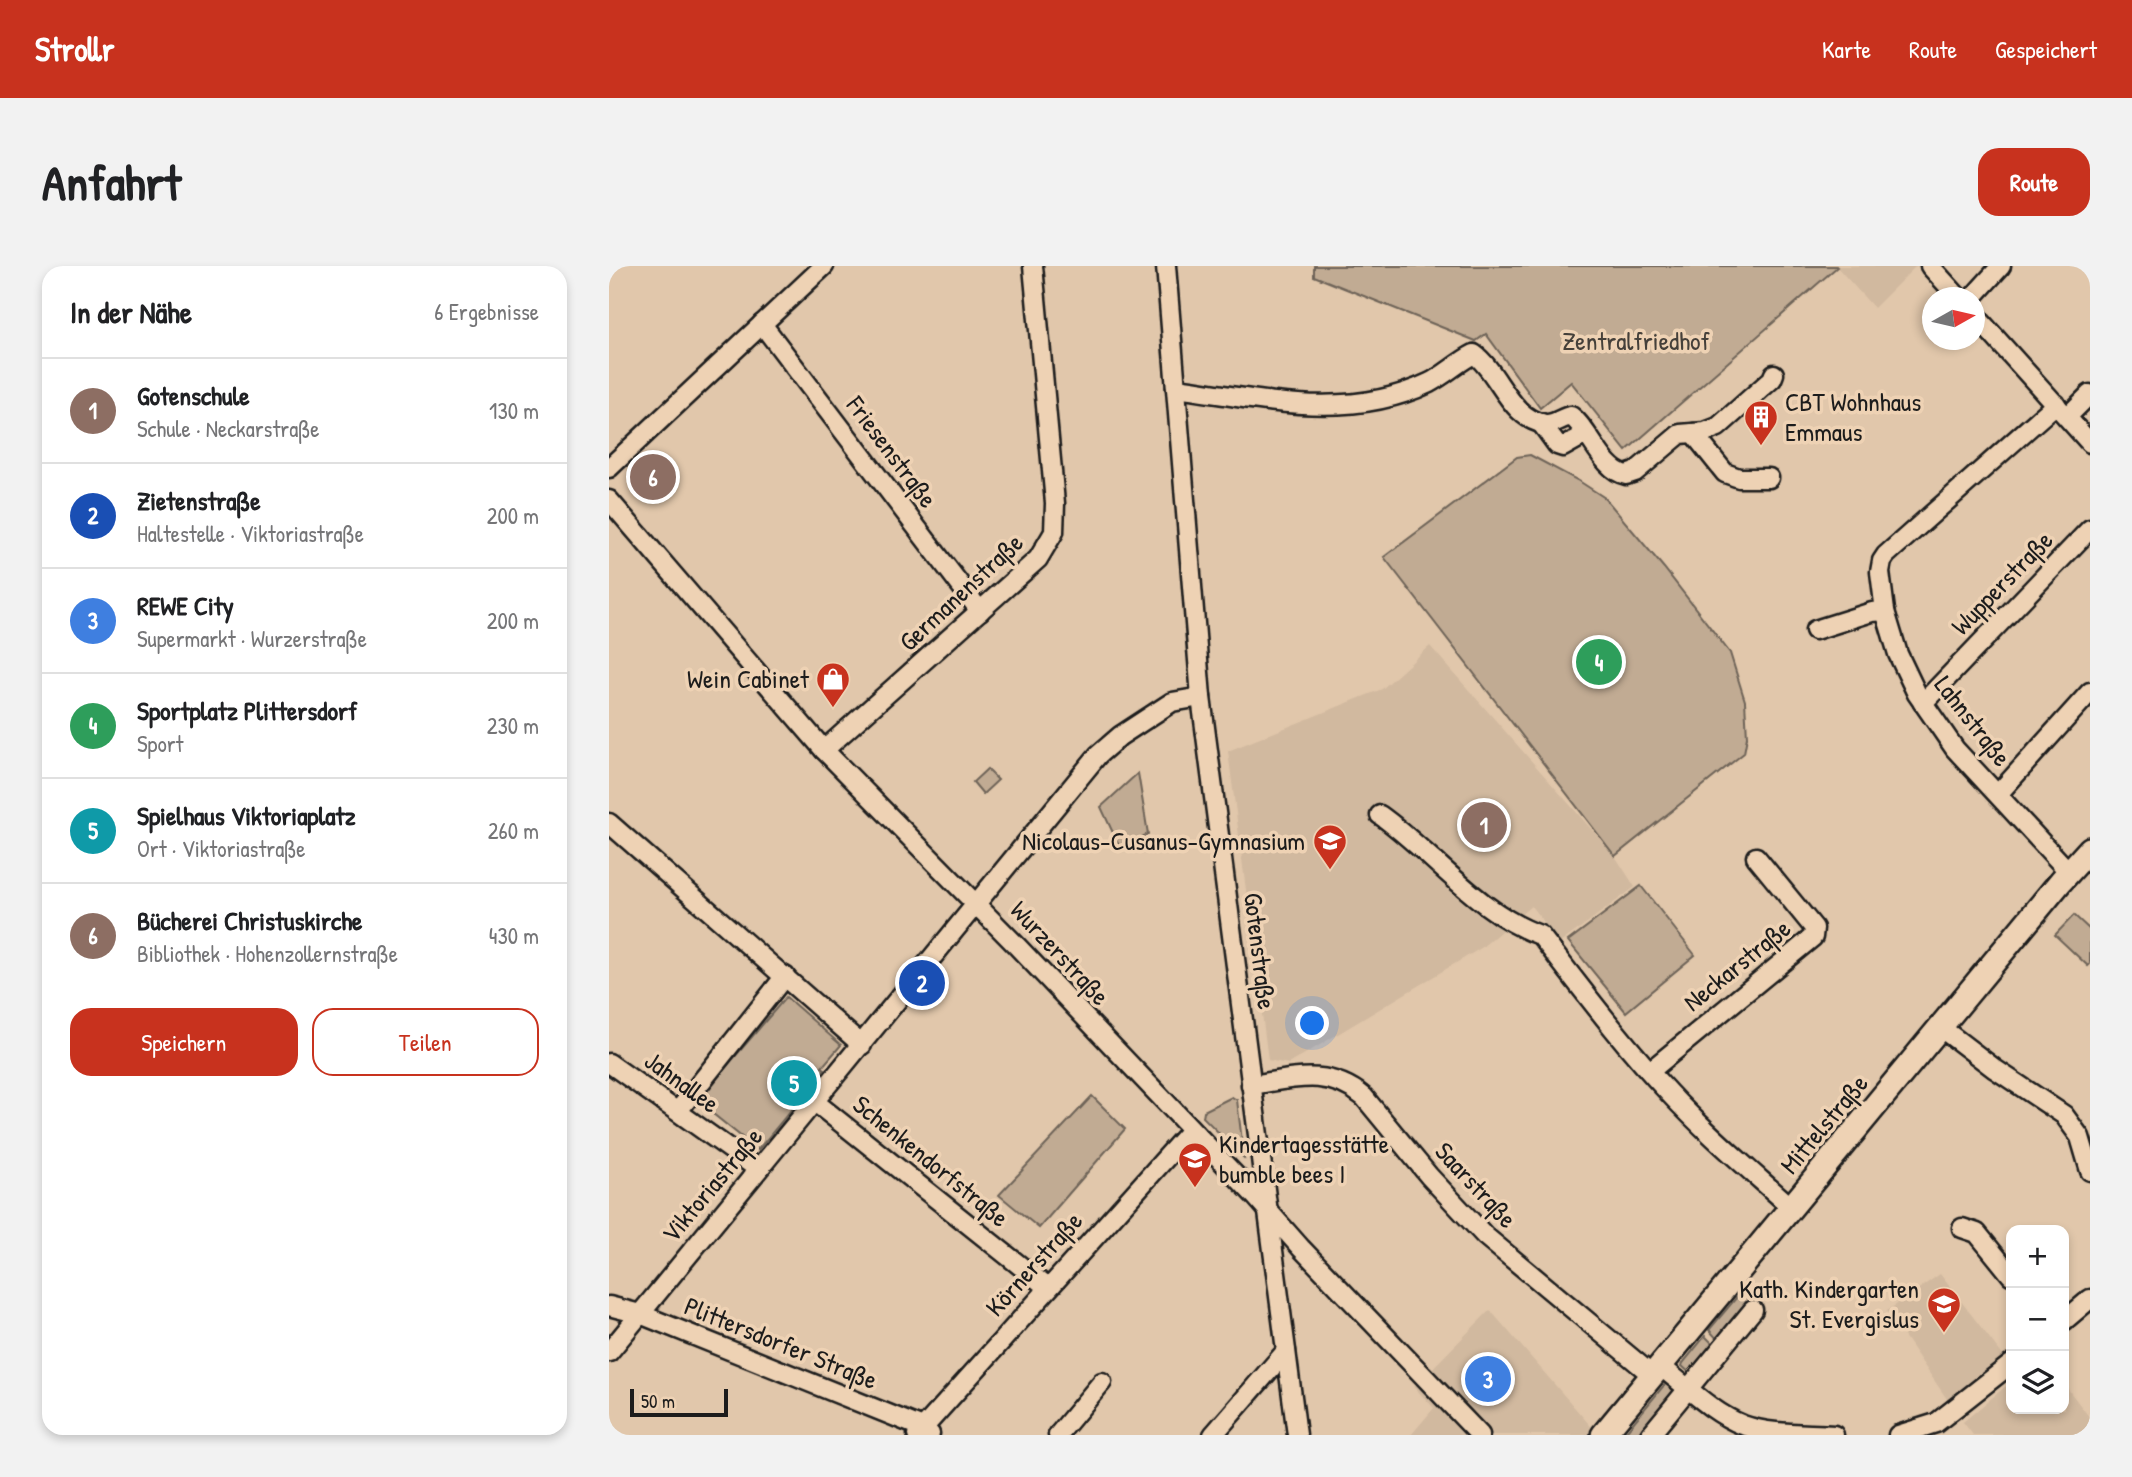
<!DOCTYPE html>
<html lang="de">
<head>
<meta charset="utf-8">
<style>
	:root { --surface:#fff; --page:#f2f2f2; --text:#202124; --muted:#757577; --line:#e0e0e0; --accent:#c8321e }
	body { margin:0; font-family:"Patrick Hand",sans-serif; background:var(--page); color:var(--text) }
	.controls { position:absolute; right:21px; bottom:21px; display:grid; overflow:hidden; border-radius:14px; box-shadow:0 4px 10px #0003 }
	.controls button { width:63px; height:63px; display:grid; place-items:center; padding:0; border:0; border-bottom:2px solid var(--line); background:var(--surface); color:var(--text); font:35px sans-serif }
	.compass { position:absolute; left:1313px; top:21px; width:63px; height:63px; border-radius:50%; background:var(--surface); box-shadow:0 4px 10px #0003; rotate:82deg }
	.scale { position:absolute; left:21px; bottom:18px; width:98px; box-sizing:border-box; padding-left:7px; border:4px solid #1c1c1c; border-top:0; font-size:19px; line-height:24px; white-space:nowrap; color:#1c1c1c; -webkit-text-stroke:5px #eed2b4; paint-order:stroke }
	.you { position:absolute; left:704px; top:758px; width:24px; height:24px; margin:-18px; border:5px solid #fff; border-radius:50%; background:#1a73e8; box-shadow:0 0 0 10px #1a73e833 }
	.badge { display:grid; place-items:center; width:46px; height:46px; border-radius:50%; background:var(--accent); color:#fff; font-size:23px; font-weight:700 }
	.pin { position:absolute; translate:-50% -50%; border:4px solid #fff; box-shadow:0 2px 7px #0006 }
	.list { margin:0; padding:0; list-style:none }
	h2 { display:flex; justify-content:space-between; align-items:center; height:91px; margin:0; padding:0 28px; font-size:30px }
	h2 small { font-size:23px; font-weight:400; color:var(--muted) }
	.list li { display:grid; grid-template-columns:46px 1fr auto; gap:21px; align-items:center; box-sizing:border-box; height:105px; padding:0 28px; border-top:2px solid var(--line) }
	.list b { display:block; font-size:26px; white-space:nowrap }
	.list p { margin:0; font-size:23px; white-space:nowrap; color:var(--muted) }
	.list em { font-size:23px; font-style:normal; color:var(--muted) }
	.actions { display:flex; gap:14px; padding:21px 28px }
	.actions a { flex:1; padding:16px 0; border:2px solid var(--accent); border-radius:21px; text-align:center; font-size:24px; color:var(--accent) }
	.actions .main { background:var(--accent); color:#fff }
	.icon { flex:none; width:38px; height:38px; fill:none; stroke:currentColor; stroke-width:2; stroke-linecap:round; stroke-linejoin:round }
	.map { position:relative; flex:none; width:1481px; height:1169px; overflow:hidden; border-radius:21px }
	header { display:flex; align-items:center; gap:42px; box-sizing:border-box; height:98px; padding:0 35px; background:var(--accent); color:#fff }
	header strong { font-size:33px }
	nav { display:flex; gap:38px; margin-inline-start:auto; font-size:24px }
	.intro { display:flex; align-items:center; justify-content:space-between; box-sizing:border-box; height:168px; padding:0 42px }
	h1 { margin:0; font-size:49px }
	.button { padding:18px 32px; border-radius:21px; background:var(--accent); color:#fff; font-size:24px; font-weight:700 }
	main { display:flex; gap:42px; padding:0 42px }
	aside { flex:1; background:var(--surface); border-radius:21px; box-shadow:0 4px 10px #0003 }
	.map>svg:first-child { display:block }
	.built { fill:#d1b99f }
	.green { fill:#c1ab93; stroke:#6e6458; stroke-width:2 }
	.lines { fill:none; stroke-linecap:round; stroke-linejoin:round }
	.minor-casing { stroke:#1c1c1c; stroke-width:23 }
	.major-casing { stroke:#1c1c1c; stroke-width:28 }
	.minor { stroke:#eed2b4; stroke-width:18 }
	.major { stroke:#eed2b4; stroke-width:23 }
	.labels { text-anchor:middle; stroke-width:7; stroke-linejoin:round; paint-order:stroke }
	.park-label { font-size:26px; fill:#45403a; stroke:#eed2b4 }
	.poi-label { font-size:26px; fill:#1c1c1c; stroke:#eed2b4; text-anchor:end }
	.street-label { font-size:26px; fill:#1c1c1c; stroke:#eed2b4 }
</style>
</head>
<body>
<header>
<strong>Strollr</strong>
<nav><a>Karte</a><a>Route</a><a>Gespeichert</a></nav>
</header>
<div class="intro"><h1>Anfahrt</h1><a class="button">Route</a></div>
<main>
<aside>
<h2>In der Nähe<small>6 Ergebnisse</small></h2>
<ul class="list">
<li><span class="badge" style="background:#8d6e63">1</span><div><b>Gotenschule</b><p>Schule · Neckarstraße</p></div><em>130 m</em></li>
<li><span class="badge" style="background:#1a4fb4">2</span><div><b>Zietenstraße</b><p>Haltestelle · Viktoriastraße</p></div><em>200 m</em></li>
<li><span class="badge" style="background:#3f7fe0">3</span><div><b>REWE City</b><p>Supermarkt · Wurzerstraße</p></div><em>200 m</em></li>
<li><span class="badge" style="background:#2e9e5b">4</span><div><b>Sportplatz Plittersdorf</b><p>Sport</p></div><em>230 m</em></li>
<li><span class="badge" style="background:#0f9aa8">5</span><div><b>Spielhaus Viktoriaplatz</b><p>Ort · Viktoriastraße</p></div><em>260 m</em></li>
<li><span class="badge" style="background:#8d6e63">6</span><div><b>Bücherei Christuskirche</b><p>Bibliothek · Hohenzollernstraße</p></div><em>430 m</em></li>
</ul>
<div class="actions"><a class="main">Speichern</a><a>Teilen</a></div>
</aside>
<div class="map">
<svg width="1481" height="1169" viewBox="0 0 1481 1169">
	<rect width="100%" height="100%" fill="#e1c7ab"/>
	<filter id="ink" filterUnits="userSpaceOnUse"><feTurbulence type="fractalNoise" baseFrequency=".0143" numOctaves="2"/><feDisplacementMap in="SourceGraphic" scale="14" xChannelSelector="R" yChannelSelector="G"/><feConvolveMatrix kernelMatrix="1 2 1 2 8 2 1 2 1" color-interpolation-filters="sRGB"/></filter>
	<g filter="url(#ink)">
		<!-- built -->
		<g class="built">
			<path d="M1227,0h80l-42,42z"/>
			<path d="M821,380l185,210 20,31 -75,56 -29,-37 -50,42 -193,116 -20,-4 -40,-309 154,-62z"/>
			<path d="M1331,1008l64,83 -55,45 -62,-91z"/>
			<path d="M881,1044l105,121 -3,4h-181l23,-27 -20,-21z"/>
			<path d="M1402,1116v27h53v-25l26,34v17h-117l-10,-13z"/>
		</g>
		<!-- green -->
		<g class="green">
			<path d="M705,0h522l1,1 -211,184 -55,-69 -31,26 -54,-74 -10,7 -162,-65z"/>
			<path d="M921,189l49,26 26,17 59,70 66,85 15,48 2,36 -3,16 -129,103 -231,-299 133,-100z"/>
			<path d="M378,503l11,11 -15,14 -10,-12z"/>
			<path d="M529,507l10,61 -28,14 -19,-41z"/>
			<path d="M1032,620l54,69 -69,57 -58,-71z"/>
			<path d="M1465,649l16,15v34l-2,2 -33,-31z"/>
			<path d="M177,731l55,48 -19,22 3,2 -67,81 -61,-49z"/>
			<path d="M483,830l33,33 -86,99 -40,-33z"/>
			<path d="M623,831l5,3 7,58 -41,-41 1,-6z"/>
			<path d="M1138,1019l9,14 -33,41 -4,1 -10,-11z"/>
			<path d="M1096,1070l11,11 -25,27 -9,-8 1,-3z"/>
			<path d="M1056,1118l12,8 -34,43h-20z"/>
		</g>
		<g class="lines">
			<!-- minor casing -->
			<g class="minor-casing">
				<g id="minor">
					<path d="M557,0l35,431 96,738"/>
					<path d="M1321,0l29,32"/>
					<path d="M1363,32l29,-32"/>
					<path d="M1366,49l115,128"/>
					<path d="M153,58l218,287"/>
					<path d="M567,122c84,11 171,34 253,-5 16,-8 29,-21 45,-29 25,18 36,65 71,70 10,1 17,-7 26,-8 19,14 31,54 55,59l9,-3 45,-38 25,-2 13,-5 54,-48 2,-5"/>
					<path d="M1447,138l-170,151 -4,6 -2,11 5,39 13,43 19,40 38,55 114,123"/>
					<path d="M1458,151l23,-23"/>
					<path d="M932,157l16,22 6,2 16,-9 5,-6"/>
					<path d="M1084,167l32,40 14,5h30"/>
					<path d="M0,202l215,-202"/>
					<path d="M0,234l215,250 192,195 240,252 45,51 179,187"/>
					<path d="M1206,364l57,-18 13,-1"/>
					<path d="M1314,437l167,-174"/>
					<path d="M215,484l214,-191 16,-27 1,-29 -22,-237"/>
					<path d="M1389,528l92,-102"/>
					<path d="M771,549c52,37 99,99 160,120 42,54 83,109 129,158 38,41 81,77 122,114"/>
					<path d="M0,557l253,222"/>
					<path d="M1331,761l55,42 69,46 16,22 10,34"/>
					<path d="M0,797l149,106"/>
					<path d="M1041,805l163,-134 1,-9 -58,-71"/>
					<path d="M642,819c42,-6 77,-18 113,12l65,79 56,60 167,139"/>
					<path d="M206,836l233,186"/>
					<path d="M69,845l107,-135"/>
					<path d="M1353,962l15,5 34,42"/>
					<path d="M0,1040l31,8 283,114 7,6"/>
					<path d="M1455,1055l26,-22"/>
					<path d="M0,1086l489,-597 22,-19 52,-34 29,-5"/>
					<path d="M1050,1099c26,20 53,48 84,60 28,10 61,8 91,10"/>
					<path d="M308,1169l274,-305"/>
					<path d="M449,1169l44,-53"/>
					<path d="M604,1169l73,-84"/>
					<path d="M1041,1169l103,-125"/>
					<path d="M1289,1169l38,-12 75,-59"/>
				</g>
			</g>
			<!-- major casing -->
			<g class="major-casing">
				<path id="major" d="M994,1169l458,-554 29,-32"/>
			</g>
			<!-- minor -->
			<use href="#minor" class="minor"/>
			<!-- major -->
			<use href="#major" class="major"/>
		</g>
	</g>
	<!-- icons -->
	<defs>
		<g id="building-pin" transform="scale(1.75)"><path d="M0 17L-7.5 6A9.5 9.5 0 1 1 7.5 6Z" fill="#c8321e" stroke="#eed2b4"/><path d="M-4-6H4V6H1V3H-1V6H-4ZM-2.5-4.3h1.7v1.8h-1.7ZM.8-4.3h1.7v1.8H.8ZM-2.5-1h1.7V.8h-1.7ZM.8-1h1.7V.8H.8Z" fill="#fff"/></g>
		<g id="shop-pin" transform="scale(1.75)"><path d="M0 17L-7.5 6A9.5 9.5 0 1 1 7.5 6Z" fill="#c8321e" stroke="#eed2b4"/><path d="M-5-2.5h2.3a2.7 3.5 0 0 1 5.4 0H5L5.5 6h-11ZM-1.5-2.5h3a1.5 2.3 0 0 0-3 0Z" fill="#fff"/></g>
		<g id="school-pin" transform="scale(1.75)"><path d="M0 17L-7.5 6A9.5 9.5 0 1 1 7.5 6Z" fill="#c8321e" stroke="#eed2b4"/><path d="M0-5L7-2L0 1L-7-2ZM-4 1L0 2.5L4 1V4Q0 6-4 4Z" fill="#fff"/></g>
	</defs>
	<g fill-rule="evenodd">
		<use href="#building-pin" x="1152" y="151"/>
		<use href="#shop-pin" x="224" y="413"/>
		<use href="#school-pin" x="721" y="575"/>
		<use href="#school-pin" x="586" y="893"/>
		<use href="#school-pin" x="1335" y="1038"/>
	</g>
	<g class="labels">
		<!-- park labels -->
		<g class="park-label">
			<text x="1027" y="84">Zentralfriedhof</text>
		</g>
		<!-- poi labels -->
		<g class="poi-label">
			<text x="1176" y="145" text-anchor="start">CBT Wohnhaus<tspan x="1176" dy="30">Emmaus</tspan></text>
			<text x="200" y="422">Wein Cabinet</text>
			<text x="696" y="584">Nicolaus-Cusanus-Gymnasium</text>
			<text x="610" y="887" text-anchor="start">Kindertagesstätte<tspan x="610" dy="30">bumble bees I</tspan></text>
			<text x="1310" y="1032">Kath. Kindergarten<tspan x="1310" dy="30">St. Evergislus</tspan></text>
		</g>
		<!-- street labels -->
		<g class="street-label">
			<text transform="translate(283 186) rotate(53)" y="9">Friesenstraße</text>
			<text transform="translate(1393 317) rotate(-46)" y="9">Wupperstraße</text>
			<text transform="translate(352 326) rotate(-43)" y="9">Germanenstraße</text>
			<text transform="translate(1364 455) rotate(52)" y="9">Lahnstraße</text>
			<text transform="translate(651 685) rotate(83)" y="9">Gotenstraße</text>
			<text transform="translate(451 687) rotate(47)" y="9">Wurzerstraße</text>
			<text transform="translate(1128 699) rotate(-39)" y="9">Neckarstraße</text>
			<text transform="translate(73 816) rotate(36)" y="9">Jahnallee</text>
			<text transform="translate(1215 858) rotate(-50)" y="9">Mittelstraße</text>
			<text transform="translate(322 895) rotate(39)" y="9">Schenkendorfstraße</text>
			<text transform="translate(103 919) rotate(-50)" y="9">Viktoriastraße</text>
			<text transform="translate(867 919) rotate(47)" y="9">Saarstraße</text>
			<text transform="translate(425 998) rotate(-48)" y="9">Körnerstraße</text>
			<text transform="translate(172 1077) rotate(22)" y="9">Plittersdorfer Straße</text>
		</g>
	</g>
</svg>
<div class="controls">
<button>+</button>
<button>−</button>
<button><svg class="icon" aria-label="layers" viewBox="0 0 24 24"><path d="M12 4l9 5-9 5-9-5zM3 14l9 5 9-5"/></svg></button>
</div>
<svg class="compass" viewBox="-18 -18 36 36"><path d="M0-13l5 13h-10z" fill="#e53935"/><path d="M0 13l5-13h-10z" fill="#757577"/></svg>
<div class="scale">50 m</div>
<div class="you"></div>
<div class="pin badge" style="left:875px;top:559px;background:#8d6e63">1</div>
<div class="pin badge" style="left:313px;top:717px;background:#1a4fb4">2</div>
<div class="pin badge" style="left:879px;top:1113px;background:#3f7fe0">3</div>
<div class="pin badge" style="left:990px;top:396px;background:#2e9e5b">4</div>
<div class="pin badge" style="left:185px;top:817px;background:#0f9aa8">5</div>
<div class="pin badge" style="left:44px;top:211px;background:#8d6e63">6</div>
</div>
</main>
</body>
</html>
